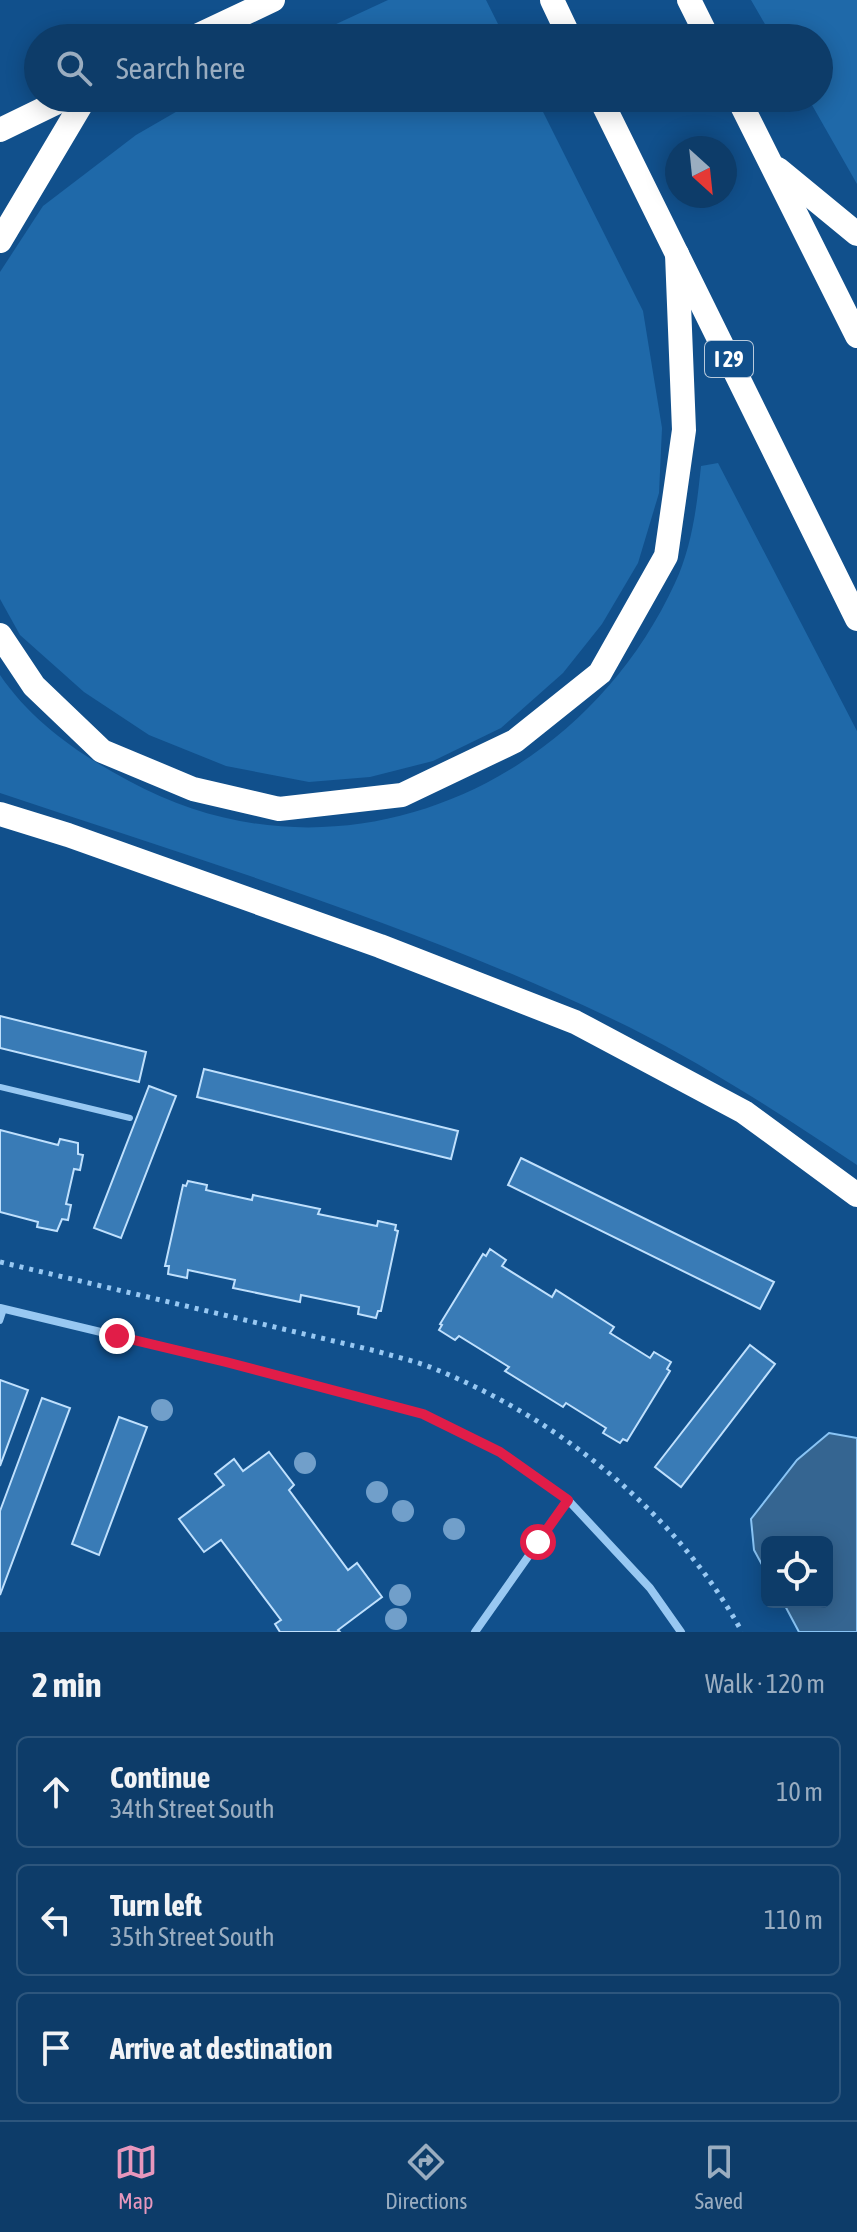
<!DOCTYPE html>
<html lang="en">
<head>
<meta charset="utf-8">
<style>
	:root { --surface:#0d3c69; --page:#1b4771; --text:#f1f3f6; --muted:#9aadc0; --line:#2d567d; --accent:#e797bd }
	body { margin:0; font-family:"Asap Condensed",sans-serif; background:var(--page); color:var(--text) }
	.controls { position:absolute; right:24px; bottom:24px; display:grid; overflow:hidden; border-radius:12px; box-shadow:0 4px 20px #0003 }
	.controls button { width:72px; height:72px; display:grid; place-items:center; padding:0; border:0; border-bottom:2px solid var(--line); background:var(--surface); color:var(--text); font:40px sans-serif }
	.compass { position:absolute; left:665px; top:136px; width:72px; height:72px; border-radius:50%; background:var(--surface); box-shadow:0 4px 20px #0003; rotate:153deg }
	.stop { position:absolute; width:24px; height:24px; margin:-18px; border:6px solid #e11d48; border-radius:50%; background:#fff }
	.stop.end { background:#e11d48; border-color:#fff; box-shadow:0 2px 8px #0008 }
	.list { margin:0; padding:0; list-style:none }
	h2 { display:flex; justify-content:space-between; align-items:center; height:104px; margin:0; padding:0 32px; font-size:34px }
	h2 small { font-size:26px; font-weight:400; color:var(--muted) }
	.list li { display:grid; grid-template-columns:52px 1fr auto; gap:24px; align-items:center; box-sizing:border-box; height:112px; margin:0 16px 16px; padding:0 16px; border:2px solid var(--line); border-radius:12px }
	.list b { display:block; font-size:30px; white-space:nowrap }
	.list p { margin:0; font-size:26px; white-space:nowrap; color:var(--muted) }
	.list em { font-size:26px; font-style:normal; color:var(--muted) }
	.icon { flex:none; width:44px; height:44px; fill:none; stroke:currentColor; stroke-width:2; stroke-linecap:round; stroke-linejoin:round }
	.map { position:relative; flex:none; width:857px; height:1632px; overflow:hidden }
	.search { position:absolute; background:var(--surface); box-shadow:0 4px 20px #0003; left:24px; right:24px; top:24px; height:88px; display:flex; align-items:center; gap:20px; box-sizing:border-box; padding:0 28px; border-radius:44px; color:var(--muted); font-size:30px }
	.sheet { height:488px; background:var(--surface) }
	nav { display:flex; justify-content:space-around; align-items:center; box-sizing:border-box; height:112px; border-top:2px solid var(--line); background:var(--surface); font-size:22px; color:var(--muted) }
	nav a { display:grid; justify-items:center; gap:4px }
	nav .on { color:var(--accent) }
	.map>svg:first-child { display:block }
	.green { fill:#1f69a9 }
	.water { fill:#356591; stroke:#89c4f5; stroke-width:2 }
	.building { fill:#397bb6; stroke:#bfe0fd; stroke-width:2 }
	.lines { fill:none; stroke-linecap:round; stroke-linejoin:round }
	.path { stroke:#98c8f2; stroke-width:5; stroke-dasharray:4 6; stroke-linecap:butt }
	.lane { stroke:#98c8f2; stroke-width:6 }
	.street { stroke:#98c8f2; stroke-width:8 }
	.highway { stroke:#fff; stroke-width:24 }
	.tree { fill:#719fca }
	.route { stroke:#e11d48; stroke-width:10 }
	.labels { text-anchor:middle; stroke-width:7; stroke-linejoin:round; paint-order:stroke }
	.shield { fill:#11508c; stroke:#b8cadc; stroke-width:2 }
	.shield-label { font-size:22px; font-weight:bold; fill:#fff }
</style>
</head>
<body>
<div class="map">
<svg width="857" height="1632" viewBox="0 0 857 1632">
	<rect width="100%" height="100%" fill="#11508c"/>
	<!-- green -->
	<g class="green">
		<path d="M388,0h98l19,38h-199z"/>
		<path d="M751,0h106v184l-49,-86h11v-60h-46z"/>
		<path d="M200,98h336l107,213 19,117 -3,65 -21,70 -36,61 -39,49 -62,55 -68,33 -63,16 -61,5 -83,-16 -77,-31 -65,-43 -64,-57 -20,-36v-327l43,-66 93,-71z"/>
		<path d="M718,463l139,268v434c-74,-49 -148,-98 -228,-138 -201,-98 -417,-163 -629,-234v-118c32,47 80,80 129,106 207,113 451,9 546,-198 17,-36 22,-78 26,-117z"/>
	</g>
	<!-- water -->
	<path class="water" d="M829,1433l28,5v194h-58l-16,-30h44v-60h-60v32l-13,-24 -3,-31 46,-59z"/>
	<!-- building -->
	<g class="building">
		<path d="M0,1016l146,36 -7,30 -139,-34z"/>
		<path d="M204,1069l254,62 -7,28 -254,-62z"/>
		<path d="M149,1086l27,10 -55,142 -27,-10z"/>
		<path d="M0,1130l58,15 2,-6 18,4v11l5,1 -3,15 -6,-1 -8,35 5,1 -3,15 -6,-1 -5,12 -20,-4 1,-5 -38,-10z"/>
		<path d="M521,1158l253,124 -14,27 -252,-124z"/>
		<path d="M188,1181l19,4 -1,5 46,10 1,-5 67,14 -2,5 59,12 1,-5 18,4 -1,5 3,1 -17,80h-3l-2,7 -18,-4 1,-7 -58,-12 -1,7 -67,-14 2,-8 -47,-10 -1,8 -19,-4 1,-8h-4l18,-81 3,1z"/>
		<path d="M490,1249l16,11 -4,6 50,31 4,-7 58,37 -4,6 40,25 4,-6 17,10 -4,7 3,2 -43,70 -4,-2 -3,4 -17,-10 3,-5 -40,-25 -3,4 -58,-36 4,-4 -50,-31 -4,4 -16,-10 3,-5 -2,-1 43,-70 3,2z"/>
		<path d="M750,1345l25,19 -94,123 -26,-20z"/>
		<path d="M0,1380l28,10 -28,76z"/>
		<path d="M42,1398l28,10 -70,187v-84z"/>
		<path d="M119,1417l28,10 -48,128 -27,-11z"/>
		<path d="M269,1452l25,33 -5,5 59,80 9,-7 25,34 -44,33 2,2h-60l-5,-8 6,-4 -60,-80 -17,12 -25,-33 45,-34 -9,-11 19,-15 9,12z"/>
	</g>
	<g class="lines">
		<!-- path -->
		<path class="path" d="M0,1262l376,89c20,6 40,10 59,18 124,50 242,144 307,263"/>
		<!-- lane -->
		<g class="lane">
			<path d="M0,1087l130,31"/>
			<path d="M0,1321l4,-12"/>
		</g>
		<!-- street -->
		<g class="street">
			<path d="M0,1308l226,54 197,52 77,38 68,48 82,88 31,44"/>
			<path d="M475,1632l93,-132"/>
		</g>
		<!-- highway -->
		<g class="highway">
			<path d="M552,0l18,38"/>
			<path d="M689,0l19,38"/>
			<path d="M192,38l81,-38"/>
			<path d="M600,98l257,521"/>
			<path d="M738,98l119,238"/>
			<path d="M0,130l66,-32"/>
			<path d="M778,169l79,65"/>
			<path d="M0,241l85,-143"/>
			<path d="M0,635l34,51 68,65 91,38 86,20 123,-14 113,-54 85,-68 66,-117 18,-126 -7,-176"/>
			<path d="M0,814l68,21 312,111 195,76 169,90 113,83"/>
		</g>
	</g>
	<!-- trees -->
	<g class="tree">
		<circle cx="162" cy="1410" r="11"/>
		<circle cx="305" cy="1463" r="11"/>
		<circle cx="377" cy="1492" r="11"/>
		<circle cx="403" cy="1511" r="11"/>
		<circle cx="454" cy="1529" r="11"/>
		<circle cx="400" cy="1595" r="11"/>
		<circle cx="396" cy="1619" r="11"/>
	</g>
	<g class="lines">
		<!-- route -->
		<path class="route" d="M117,1336l109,26 197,52 77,38 68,48 -30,42"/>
	</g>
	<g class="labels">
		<!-- shield labels -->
		<rect class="shield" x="705" y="341" width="48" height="36" rx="6"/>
		<g class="shield-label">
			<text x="729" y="367">I 29</text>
		</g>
	</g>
</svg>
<div class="controls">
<button><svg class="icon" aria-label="locate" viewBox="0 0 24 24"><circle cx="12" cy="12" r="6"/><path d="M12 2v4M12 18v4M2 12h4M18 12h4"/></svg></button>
</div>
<svg class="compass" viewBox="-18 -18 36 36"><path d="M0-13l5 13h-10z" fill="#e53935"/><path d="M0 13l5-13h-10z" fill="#9aadc0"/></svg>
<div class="stop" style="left:538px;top:1542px"></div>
<div class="stop end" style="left:117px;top:1336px"></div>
<div class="search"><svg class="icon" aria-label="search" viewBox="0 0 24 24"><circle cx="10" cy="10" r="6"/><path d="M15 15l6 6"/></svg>Search here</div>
</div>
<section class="sheet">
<h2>2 min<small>Walk · 120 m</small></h2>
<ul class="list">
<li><svg class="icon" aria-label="ahead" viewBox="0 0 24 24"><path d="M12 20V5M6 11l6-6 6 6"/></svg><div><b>Continue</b><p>34th Street South</p></div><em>10 m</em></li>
<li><svg class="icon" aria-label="left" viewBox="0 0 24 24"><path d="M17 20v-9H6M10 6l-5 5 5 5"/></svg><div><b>Turn left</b><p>35th Street South</p></div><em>110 m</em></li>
<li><svg class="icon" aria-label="arrive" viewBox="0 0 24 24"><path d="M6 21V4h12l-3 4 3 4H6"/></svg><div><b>Arrive at destination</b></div></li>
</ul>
</section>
<nav>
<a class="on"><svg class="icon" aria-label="map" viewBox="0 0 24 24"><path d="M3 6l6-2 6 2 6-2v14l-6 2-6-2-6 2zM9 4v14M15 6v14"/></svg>Map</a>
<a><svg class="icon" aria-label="directions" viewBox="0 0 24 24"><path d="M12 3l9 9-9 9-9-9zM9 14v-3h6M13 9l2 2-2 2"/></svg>Directions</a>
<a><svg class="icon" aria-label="saved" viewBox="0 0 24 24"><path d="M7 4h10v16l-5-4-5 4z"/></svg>Saved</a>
</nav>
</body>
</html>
